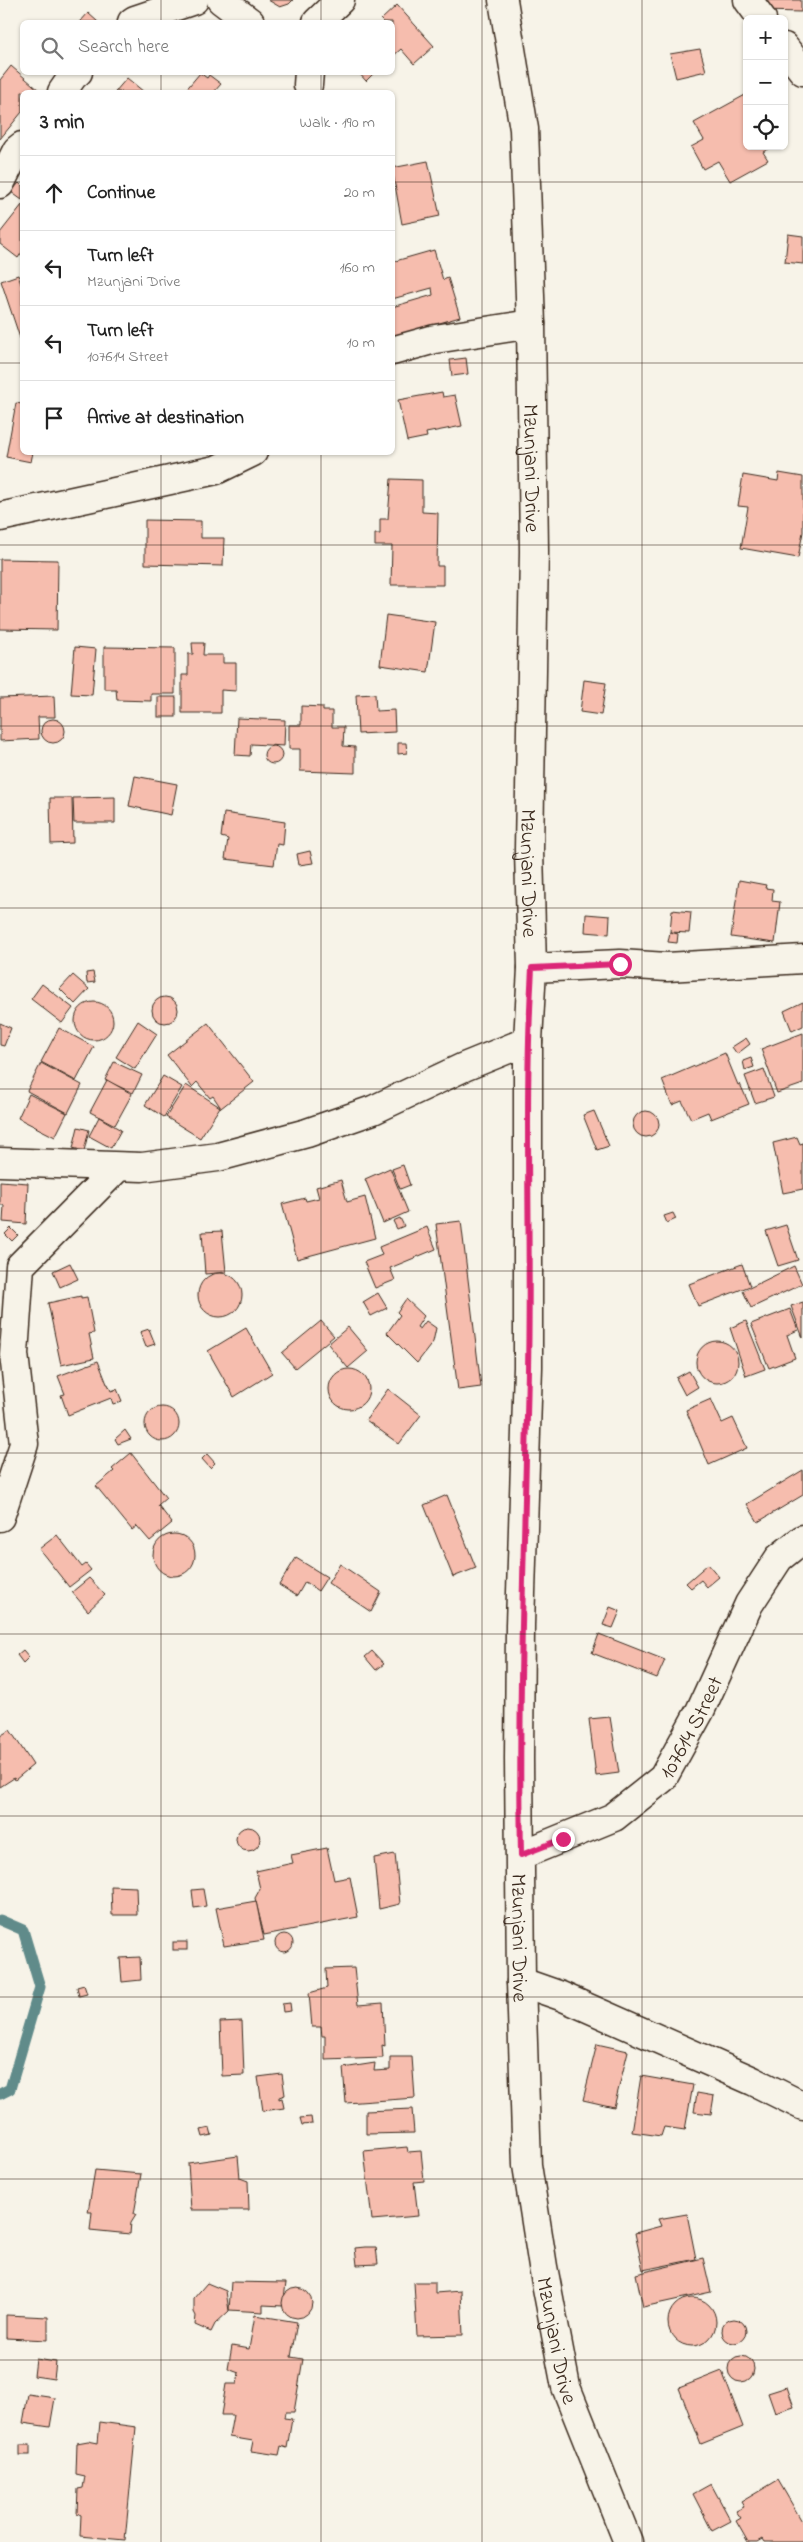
<!DOCTYPE html>
<html lang="en">
<head>
<meta charset="utf-8">
<style>
	:root { --surface:#fff; --page:#f2f2f2; --text:#222; --muted:#767676; --line:#e0e0e0 }
	body { margin:0; font-family:"Indie Flower",sans-serif; background:var(--page); color:var(--text) }
	.controls { position:absolute; right:15px; top:15px; display:grid; overflow:hidden; border-radius:8px; box-shadow:0 1px 4px #0004 }
	.controls button { width:45px; height:45px; display:grid; place-items:center; padding:0; border:0; border-bottom:1px solid var(--line); background:var(--surface); color:var(--text); font:25px sans-serif }
	.stop { position:absolute; width:15px; height:15px; margin:-11px; border:4px solid #db2777; border-radius:50%; background:#fff }
	.stop.end { background:#db2777; border-color:#fff; box-shadow:0 1px 5px #0008 }
	.list { margin:0; padding:0; list-style:none }
	h2 { display:flex; justify-content:space-between; align-items:center; height:65px; margin:0; padding:0 20px; font-size:21px }
	h2 small { font-size:16px; font-weight:400; color:var(--muted) }
	.list li { display:grid; grid-template-columns:32px 1fr auto; gap:15px; align-items:center; box-sizing:border-box; height:75px; padding:0 20px; border-top:1px solid var(--line) }
	.list b { display:block; font-size:19px; white-space:nowrap }
	.list p { margin:0; font-size:16px; white-space:nowrap; color:var(--muted) }
	.list em { font-size:16px; font-style:normal; color:var(--muted) }
	.icon { flex:none; width:28px; height:28px; fill:none; stroke:currentColor; stroke-width:2; stroke-linecap:round; stroke-linejoin:round }
	.map { position:relative; flex:none; width:803px; height:2542px; overflow:hidden }
	.search { position:absolute; background:var(--surface); box-shadow:0 1px 4px #0004; left:20px; top:20px; width:375px; height:55px; display:flex; align-items:center; gap:12px; box-sizing:border-box; padding:0 18px; border-radius:8px; color:var(--muted); font-size:19px }
	.panel { position:absolute; background:var(--surface); box-shadow:0 1px 4px #0004; left:20px; top:90px; width:375px; height:365px; border-radius:8px }
	.map>svg:first-child { display:block }
	.lines { fill:none; stroke-linecap:round; stroke-linejoin:round }
	.stream { stroke:#618b8a; stroke-width:11 }
	.building { fill:#f6bdae; stroke:#3b2a1e }
	.minor-casing { stroke:#3b2a1e; stroke-width:31 }
	.tertiary-casing { stroke:#3b2a1e; stroke-width:31 }
	.secondary-casing { stroke:#3b2a1e; stroke-width:31 }
	.minor { stroke:#f7f3e8; stroke-width:28 }
	.tertiary { stroke:#f7f3e8; stroke-width:28 }
	.secondary { stroke:#f7f3e8; stroke-width:28 }
	.route { stroke:#db2777; stroke-width:6 }
	.grid { fill:none; stroke:#3b2a1e; stroke-width:1; stroke-opacity:0.55 }
	.labels { text-anchor:middle; stroke-width:4; stroke-linejoin:round; paint-order:stroke }
	.street-label { font-size:22px; fill:#3b2a1e; stroke:#f7f3e8 }
</style>
</head>
<body>
<div class="map">
<svg width="803" height="2542" viewBox="0 0 803 2542">
	<rect width="100%" height="100%" fill="#f7f3e8"/>
	<filter id="ink" filterUnits="userSpaceOnUse"><feTurbulence type="fractalNoise" baseFrequency=".02" numOctaves="2"/><feDisplacementMap in="SourceGraphic" scale="10" xChannelSelector="R" yChannelSelector="G"/><feConvolveMatrix kernelMatrix="1 2 1 2 8 2 1 2 1" color-interpolation-filters="sRGB"/></filter>
	<g filter="url(#ink)">
		<g class="lines">
			<!-- stream -->
			<path class="stream" d="M0,1920l23,10 17,57 -30,102 -10,5"/>
		</g>
		<!-- building -->
		<g class="building">
			<path d="M268,0h25l-4,4 -9,3z"/>
			<path d="M763,0h38v12l-38,-1z"/>
			<path d="M397,5l37,41 -20,18 -13,-15 -9,8v-35h-9l-2,-2z"/>
			<path d="M88,13l10,9h-18z"/>
			<path d="M700,49l6,22 -30,7 -6,-24z"/>
			<path d="M11,66l29,25 -18,1v20l-22,27v-59z"/>
			<path d="M358,72h17l-9,9z"/>
			<path d="M200,73l7,5 2,-3 12,9 -7,8h-30z"/>
			<path d="M127,78l17,14h-29z"/>
			<path d="M747,94v52h27l-11,6 5,8 -38,21 -12,-20 -15,8 -12,-22 13,-7 -10,-17z"/>
			<path d="M428,161l12,55 -38,8 -10,-56z"/>
			<path d="M19,183l3,3v14l-11,-8z"/>
			<path d="M22,205v47l-4,6 -18,-14v-11z"/>
			<path d="M788,234l15,2v28l-18,-2z"/>
			<path d="M434,250l9,30 5,-2 12,39 -68,20v-30l41,-12 -1,-7 -40,11v-37z"/>
			<path d="M18,275l4,12v57l-21,-63z"/>
			<path d="M466,358l2,16 -16,2 -2,-16z"/>
			<path d="M442,392l1,5 12,-2 7,31 -36,7 1,4 -20,4 -9,-41z"/>
			<path d="M16,403l6,1v48h11l-2,10 -25,-5z"/>
			<path d="M779,473l24,4v55l-5,26 -57,-10 7,-41 -10,-1 5,-31 35,6z"/>
			<path d="M391,479l31,1v32l16,1 -1,53h6v19h-52l1,-39h-17v-12h5v-15h8z"/>
			<path d="M145,520l56,1v17h23l-1,28 -78,-2z"/>
			<path d="M0,559l58,1 -1,70 -57,-1z"/>
			<path d="M386,615l49,7 -7,50 -48,-7z"/>
			<path d="M192,643h12l-1,12h20v8h13v28l-15,-1v23h-39v-38h6v-21h5z"/>
			<path d="M75,647l21,2 -4,46 -21,-1z"/>
			<path d="M104,647l71,1v46h-24v7l-34,-1 -1,-11h-12z"/>
			<path d="M584,680l22,3 -5,32 -21,-3z"/>
			<path d="M375,694l1,17 18,-1 1,22 -37,2 -2,-39z"/>
			<path d="M54,696l1,21h-17l1,22 -39,2v-43z"/>
			<rect x="158" y="697" width="18" height="20"/>
			<path d="M301,706l22,1v4h9v16h12l-1,19 12,1v26l-55,-2v-22h-11v-24h12z"/>
			<path d="M237,718l48,2 -1,26 -33,-2 -1,12 -15,-1z"/>
			<circle cx="53" cy="731" r="12"/>
			<path d="M398,743h8l1,10 -9,1z"/>
			<circle cx="273" cy="755" r="9"/>
			<path d="M135,776l42,8 -6,31 -42,-9z"/>
			<path d="M115,797v26h-41l-1,-25z"/>
			<path d="M50,798h22l1,45 -22,1z"/>
			<path d="M224,813l61,9 -2,23 -6,-1 -3,21 -49,-6 3,-20 -7,-2z"/>
			<path d="M310,851l3,12 -14,2 -2,-11z"/>
			<path d="M739,880l27,5 -1,3 8,1 -1,12 8,1 -5,41 -44,-6z"/>
			<path d="M672,910l19,2 -2,21 -19,-1z"/>
			<path d="M586,914l24,2 -1,18 -24,-2z"/>
			<path d="M670,932l8,2 -1,9 -9,-1z"/>
			<path d="M93,972l2,10 -8,1 -1,-10z"/>
			<path d="M73,975l16,14 -14,15 -15,-15z"/>
			<path d="M42,984l31,24 -11,15 -31,-24z"/>
			<circle cx="165" cy="1010" r="13"/>
			<path d="M803,1002v24l-11,5 -8,-20z"/>
			<circle cx="94" cy="1021" r="19"/>
			<path d="M138,1021l19,13 -22,35 -19,-12z"/>
			<path d="M0,1023l11,5 -7,18 -4,-1z"/>
			<path d="M208,1023l46,59 -33,26 -8,-12 -3,2 -13,-16 -5,5 -25,-32z"/>
			<path d="M59,1028l35,19 -18,34 -35,-19z"/>
			<path d="M803,1033v51l-26,9 -16,-44z"/>
			<path d="M746,1038l4,6 -13,10 -5,-7z"/>
			<path d="M725,1053l13,32 2,-1 9,20 -38,15 -3,-7 -17,7 -9,-18 -10,4 -10,-25z"/>
			<path d="M751,1058l3,9 -9,3 -2,-9z"/>
			<path d="M114,1062l28,13 -9,18 -28,-13z"/>
			<path d="M41,1063l41,22 -14,28 -41,-22z"/>
			<path d="M764,1069l10,28 -19,6 -10,-27z"/>
			<path d="M163,1076l19,11 -18,30 -19,-12z"/>
			<path d="M107,1080l25,14 -17,31 -25,-13z"/>
			<path d="M186,1085l34,22 -20,31 -34,-21z"/>
			<path d="M29,1094l38,19 -12,24 -37,-19z"/>
			<circle cx="646" cy="1124" r="13"/>
			<path d="M594,1111l15,35 -12,4 -14,-35z"/>
			<path d="M99,1117l22,13 -10,18 -22,-12z"/>
			<path d="M78,1127l11,3 -5,21 -11,-3z"/>
			<path d="M797,1137l3,7 3,-1v46l-20,4 -10,-50z"/>
			<path d="M403,1165l7,20 -10,4 -8,-20z"/>
			<path d="M390,1168l18,44 -25,11 -18,-44z"/>
			<path d="M341,1180l6,22 18,-5 10,41 -78,21 -15,-55 23,-6 1,3 13,-3 -3,-11z"/>
			<path d="M0,1181l28,2 -2,41 -23,-2 1,-17h-4z"/>
			<path d="M673,1213l3,6 -9,4 -3,-7z"/>
			<path d="M400,1218l4,8 -7,3 -4,-8z"/>
			<path d="M461,1221l20,166 -23,3 -22,-166z"/>
			<path d="M786,1225l12,35 -20,6 -12,-35z"/>
			<path d="M427,1227l9,22 -46,19 5,12 -20,8 -11,-26 18,-7 -3,-8z"/>
			<path d="M11,1228l7,7 -6,6 -7,-7z"/>
			<path d="M222,1231l4,41 -21,2 -3,-42z"/>
			<path d="M70,1263l8,16 -18,8 -7,-16z"/>
			<path d="M742,1264l8,22 -52,20 -9,-22z"/>
			<path d="M794,1266l8,18 -51,24 -8,-17z"/>
			<circle cx="220" cy="1295" r="22"/>
			<path d="M378,1293l9,15 -16,8 -8,-14z"/>
			<path d="M81,1296v2l6,-1 7,36 -5,1 5,24 -33,7 -13,-62z"/>
			<path d="M406,1299l18,17 -7,11 3,2 6,-8 10,7 -3,14 -16,21 -30,-30 13,-18 -3,-3z"/>
			<path d="M803,1302v36l-12,-32z"/>
			<path d="M790,1309l8,21 -11,5 8,23 -26,10 -18,-44z"/>
			<path d="M321,1321l13,15 -39,32 -13,-15z"/>
			<path d="M746,1321l19,48 -19,7 -16,-48z"/>
			<path d="M348,1327l20,24 -20,17 -20,-24z"/>
			<path d="M246,1328l26,45 -38,24 -26,-46z"/>
			<path d="M149,1329l6,15 -9,3 -6,-15z"/>
			<circle cx="717" cy="1362" r="21"/>
			<path d="M98,1361l9,23h1l3,7 6,-2 5,12 -9,3 -2,-6 -43,17 -7,-20 4,-1 -7,-18z"/>
			<circle cx="349" cy="1389" r="20"/>
			<path d="M689,1371l9,16 -13,8 -9,-17z"/>
			<path d="M388,1389l33,26 -22,29 -33,-24z"/>
			<path d="M711,1399l11,24 11,-5 14,30 -38,17 -23,-55z"/>
			<circle cx="162" cy="1424" r="17"/>
			<path d="M125,1430l6,9 -13,5 -3,-5z"/>
			<path d="M131,1453l35,45 -8,7 14,18 -22,18 -13,-15 -5,4 -36,-44 18,-15 -2,-2z"/>
			<path d="M207,1454l8,9 -5,5 -8,-9z"/>
			<path d="M803,1470v25l-45,27 -11,-18z"/>
			<path d="M447,1495l29,73 -23,9 -29,-72z"/>
			<circle cx="174" cy="1555" r="21"/>
			<path d="M57,1535l25,32 4,-3 5,6 -22,17 -30,-38z"/>
			<path d="M296,1558l31,19 -9,14 -13,-9 -8,14 -18,-11z"/>
			<path d="M340,1564l41,28 -10,20 -43,-29z"/>
			<path d="M708,1564l11,13 -12,10 -6,-7 -10,8 -5,-5z"/>
			<path d="M89,1578l16,17 -17,16 -16,-19z"/>
			<path d="M610,1607l10,4 -7,17 -10,-3z"/>
			<path d="M599,1634l66,26 -8,18 -65,-25z"/>
			<path d="M23,1650l6,7 -6,6 -6,-8z"/>
			<path d="M372,1651l12,13 -8,6 -11,-13z"/>
			<path d="M610,1717l9,56 -23,3 -7,-57z"/>
			<path d="M10,1730l23,35 -18,15 -1,-2 -14,9v-51z"/>
			<circle cx="248" cy="1839" r="12"/>
			<path d="M327,1848l7,32 16,-3 8,40 -94,18 -9,-37 5,-9 -4,-18 37,-8 -2,-8z"/>
			<path d="M395,1854l5,50 -21,5 -5,-51z"/>
			<path d="M111,1886l25,1 1,28h-25z"/>
			<path d="M203,1889l3,17 -12,2 -2,-18z"/>
			<path d="M256,1901l8,39 -40,6 -8,-38z"/>
			<circle cx="284" cy="1943" r="9"/>
			<rect x="173" y="1942" width="14" height="8"/>
			<path d="M140,1957l1,23 -19,2 -2,-24z"/>
			<path d="M354,1968l4,37 25,-2 2,43 -3,-1 1,13 -58,2v-24h-3l-1,-9h-9l-3,-34 18,-5 -1,-19z"/>
			<path d="M84,1985l3,9 -8,2 -2,-9z"/>
			<path d="M290,2003l1,8 -8,1 -1,-8z"/>
			<path d="M242,2021l2,54 -22,1 -2,-54z"/>
			<path d="M597,2044l31,7 -14,56 -31,-7z"/>
			<path d="M390,2057h22l3,41 -69,5 -3,-35 32,-5 -1,8 16,-1z"/>
			<path d="M282,2074l3,21 -6,2v2l3,-1 2,10 -21,3 -5,-34z"/>
			<path d="M641,2076l52,9 -8,45 -21,-3 -3,9 -29,-4z"/>
			<path d="M697,2093l17,3 -3,18 -17,-2z"/>
			<path d="M412,2109l2,24 -48,1v-23z"/>
			<path d="M311,2117l1,7 -10,1 -2,-7z"/>
			<path d="M210,2128l2,7 -9,2 -2,-7z"/>
			<path d="M407,2147l1,5 13,-1 3,30 -10,1 4,34 -46,4 -8,-69z"/>
			<path d="M238,2156l2,22 8,3 1,29h-58l-3,-47z"/>
			<path d="M95,2170l46,4 -7,40h2l-5,8 -1,12 -40,-4 2,-18h-4z"/>
			<path d="M687,2214l9,45 -53,11 -8,-37 26,-7 -3,-7z"/>
			<path d="M365,2247h11l2,17 -21,1 -2,-17z"/>
			<path d="M703,2258l8,34 -68,15 -7,-33z"/>
			<path d="M231,2282l55,1 -3,23 -20,-1v7l-34,-2z"/>
			<path d="M414,2282h21v11l26,-2 2,44 -46,1z"/>
			<path d="M207,2283l19,8 3,20 -14,13 -4,8 -16,-7 1,-9 -2,-4v-14z"/>
			<circle cx="297" cy="2303" r="15"/>
			<circle cx="692" cy="2322" r="24"/>
			<path d="M6,2315l42,2v23l-42,-2z"/>
			<path d="M255,2315l42,7 -6,35 12,2 -9,53h-9l-1,6 8,1 -5,29 -6,-2 -2,9 -28,-4 2,-10 -24,-4 4,-22h-12l5,-31h11l2,-11 -11,-4 4,-23 17,3z"/>
			<circle cx="734" cy="2331" r="12"/>
			<circle cx="741" cy="2369" r="13"/>
			<path d="M36,2359l20,3 -2,17 -20,-3z"/>
			<path d="M722,2371l21,56 -42,17 -22,-56z"/>
			<path d="M787,2387l7,20 -19,6 -7,-20z"/>
			<path d="M28,2394l27,4 -5,29 -27,-4z"/>
			<path d="M100,2422l36,5 -11,113 -45,-4 1,-21 -4,-2 1,-24 5,-1 2,-12 -9,-2 1,-31 11,-2 10,2z"/>
			<rect x="20" y="2445" width="10" height="10"/>
			<path d="M778,2480l25,43v19h-38l-2,-3 -5,3h-10l-12,-21 5,-3 -5,-7 8,-4 -3,-5z"/>
			<path d="M711,2484l20,37 -19,10 -19,-37z"/>
		</g>
		<g class="lines">
			<!-- minor casing -->
			<g class="minor-casing">
				<g id="minor">
					<path d="M221,0l29,22"/>
					<path d="M748,0l14,19"/>
					<path d="M132,22l3,-2 59,-20"/>
					<path d="M317,22l23,-22"/>
					<path d="M784,47l19,24"/>
					<path d="M308,85l1,-13"/>
					<path d="M62,92l11,-16 5,-4"/>
					<path d="M0,184l17,-34 5,-4"/>
					<path d="M392,351l43,-12 96,-15"/>
					<path d="M0,517l216,-47 37,-18"/>
					<path d="M532,968l88,-4 47,3 136,-8"/>
					<path d="M0,1162l142,5 76,-10 89,-24 66,-23 91,-43 64,-26"/>
					<path d="M0,1517l24,-73 -10,-90 6,-88 98,-99"/>
					<path d="M521,1982l40,14 192,85 50,25"/>
				</g>
			</g>
			<!-- tertiary casing -->
			<g class="tertiary-casing">
				<g id="tertiary">
					<path id="s1" d="M521,1855l93,-38 49,-39 37,-67 49,-107 30,-46 24,-19"/>
				</g>
			</g>
			<!-- secondary casing -->
			<g class="secondary-casing">
				<g id="secondary">
					<path id="s2" d="M503,0l21,129 7,195 3,227 -5,299 3,118 -4,73v326l-8,258 -1,134 2,223 6,183 16,102 23,120 62,155"/>
				</g>
			</g>
			<!-- minor -->
			<use href="#minor" class="minor"/>
			<!-- tertiary -->
			<use href="#tertiary" class="tertiary"/>
			<!-- secondary -->
			<use href="#secondary" class="secondary"/>
		</g>
	</g>
	<g class="lines" filter="url(#ink)">
		<!-- route -->
		<path class="route" d="M563,1839l-42,16c-3,-162 4,-324 7,-486 3,-134 -4,-267 4,-401l88,-4"/>
	</g>
	<!-- grid -->
	<path class="grid" d="M161,0v22M321,0v22M482,0v2542M642,0v2542M161,72v20M321,72v20M0,182h22M392,182h411M0,363h22M392,363h411M161,452v2090M321,452v2090M0,545h803M0,726h803M0,908h803M0,1089h803M0,1271h803M0,1453h803M0,1634h803M0,1816h803M0,1997h803M0,2179h803M0,2360h803"/>
	<g class="labels">
		<!-- street labels -->
		<g class="street-label">
			<text dy="8" stroke="none"><textPath href="#s2" startOffset="470">Mzunjani Drive</textPath></text>
			<text dy="8" stroke="none"><textPath href="#s2" startOffset="875">Mzunjani Drive</textPath></text>
			<text dy="8" stroke="none"><textPath href="#s1" startOffset="221">107614 Street</textPath></text>
			<text dy="8" stroke="none"><textPath href="#s2" startOffset="1940">Mzunjani Drive</textPath></text>
			<text dy="8" stroke="none"><textPath href="#s2" startOffset="2345">Mzunjani Drive</textPath></text>
		</g>
	</g>
</svg>
<div class="controls">
<button>+</button>
<button>−</button>
<button><svg class="icon" aria-label="locate" viewBox="0 0 24 24"><circle cx="12" cy="12" r="6"/><path d="M12 2v4M12 18v4M2 12h4M18 12h4"/></svg></button>
</div>
<div class="stop" style="left:620px;top:964px"></div>
<div class="stop end" style="left:563px;top:1839px"></div>
<div class="search"><svg class="icon" aria-label="search" viewBox="0 0 24 24"><circle cx="10" cy="10" r="6"/><path d="M15 15l6 6"/></svg>Search here</div>
<section class="panel">
<h2>3 min<small>Walk · 190 m</small></h2>
<ul class="list">
<li><svg class="icon" aria-label="ahead" viewBox="0 0 24 24"><path d="M12 20V5M6 11l6-6 6 6"/></svg><div><b>Continue</b></div><em>20 m</em></li>
<li><svg class="icon" aria-label="left" viewBox="0 0 24 24"><path d="M17 20v-9H6M10 6l-5 5 5 5"/></svg><div><b>Turn left</b><p>Mzunjani Drive</p></div><em>160 m</em></li>
<li><svg class="icon" aria-label="left" viewBox="0 0 24 24"><path d="M17 20v-9H6M10 6l-5 5 5 5"/></svg><div><b>Turn left</b><p>107614 Street</p></div><em>10 m</em></li>
<li><svg class="icon" aria-label="arrive" viewBox="0 0 24 24"><path d="M6 21V4h12l-3 4 3 4H6"/></svg><div><b>Arrive at destination</b></div></li>
</ul>
</section>
</div>
</body>
</html>
